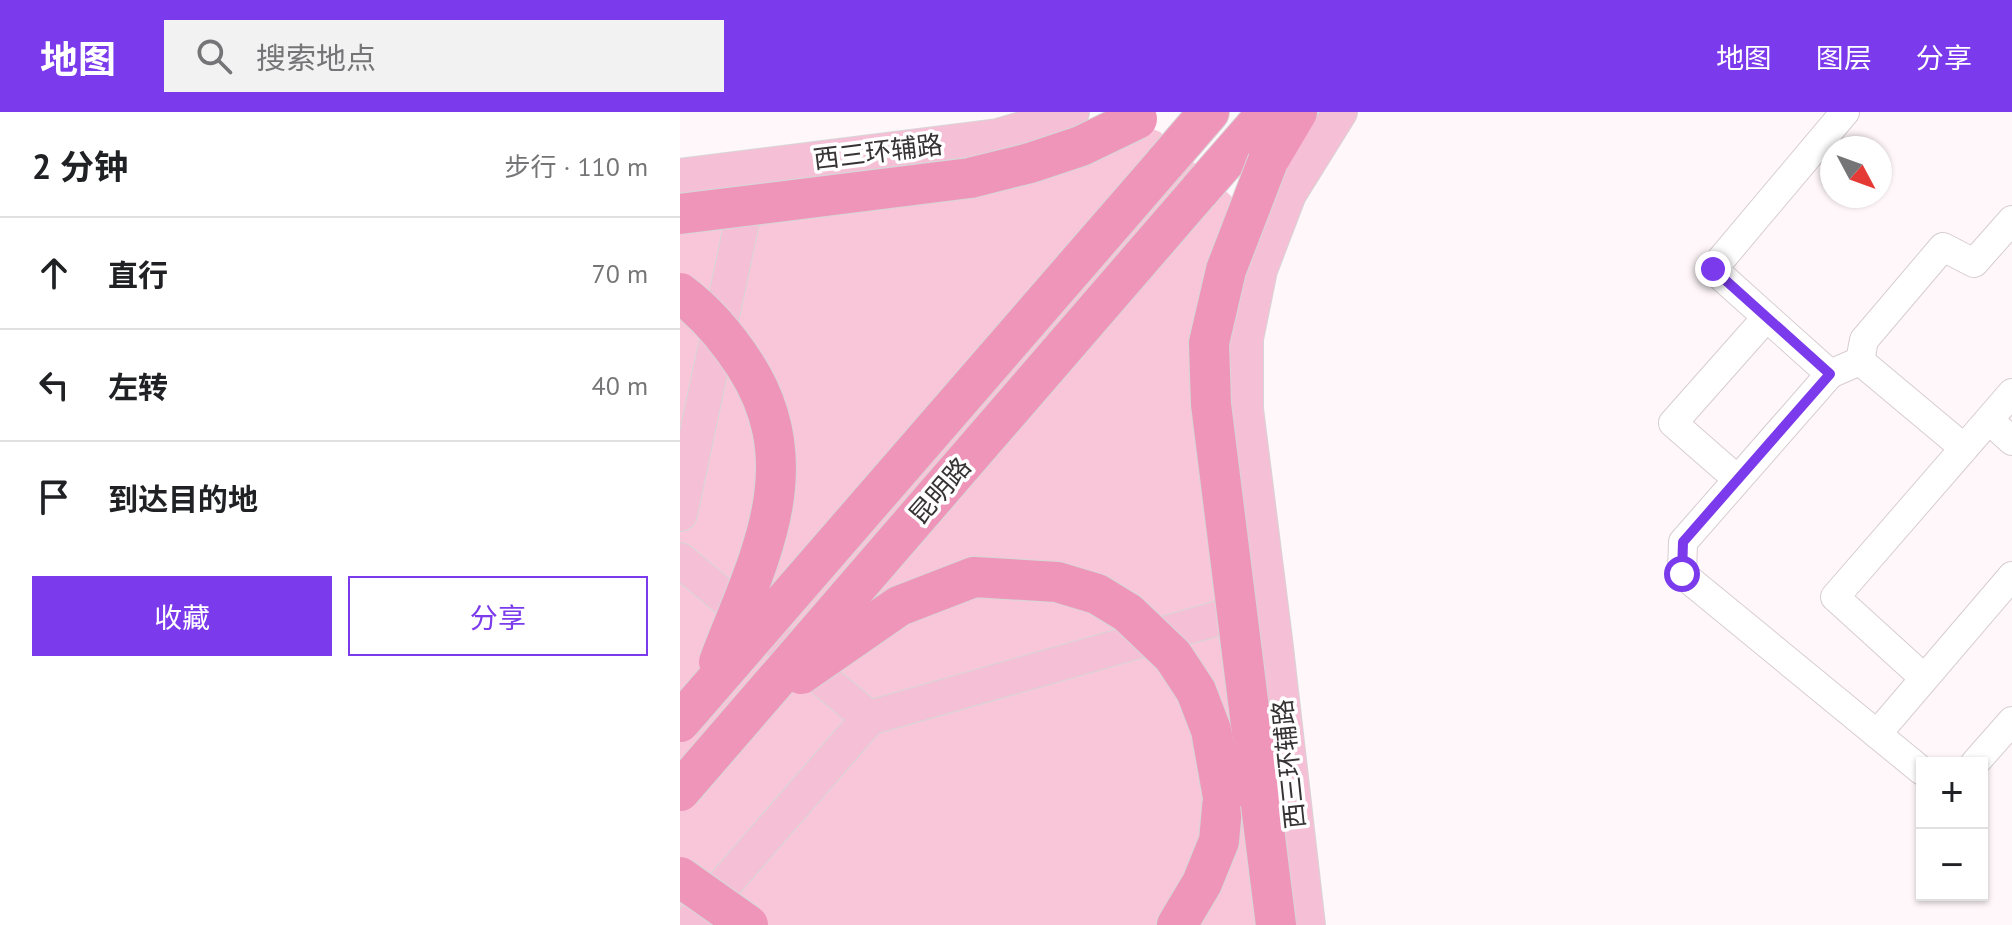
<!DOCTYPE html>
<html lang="zh">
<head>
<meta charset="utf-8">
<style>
	:root { --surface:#fff; --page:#f2f2f2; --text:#202124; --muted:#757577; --line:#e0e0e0; --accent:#7c3aed }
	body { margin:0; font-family:"PT Sans","Noto Sans SC",sans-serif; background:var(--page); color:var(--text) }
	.controls { position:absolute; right:24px; bottom:24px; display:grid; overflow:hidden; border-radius:0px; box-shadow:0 2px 6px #0004 }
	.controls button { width:72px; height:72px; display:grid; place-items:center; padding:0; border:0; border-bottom:2px solid var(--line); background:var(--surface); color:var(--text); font:40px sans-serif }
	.compass { position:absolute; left:1140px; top:24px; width:72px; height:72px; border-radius:50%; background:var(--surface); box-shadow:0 2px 6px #0004; rotate:131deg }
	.stop { position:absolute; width:24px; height:24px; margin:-18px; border:6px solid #7c3aed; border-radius:50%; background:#fff }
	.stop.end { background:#7c3aed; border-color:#fff; box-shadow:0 2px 8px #0008 }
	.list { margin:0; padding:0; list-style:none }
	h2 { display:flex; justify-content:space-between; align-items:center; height:104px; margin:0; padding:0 32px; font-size:34px }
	h2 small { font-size:26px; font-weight:400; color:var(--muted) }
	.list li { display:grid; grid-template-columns:52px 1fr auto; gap:24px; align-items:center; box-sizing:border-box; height:112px; padding:0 32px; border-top:2px solid var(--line) }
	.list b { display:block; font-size:30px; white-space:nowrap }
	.list em { font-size:26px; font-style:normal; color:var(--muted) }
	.actions { display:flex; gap:16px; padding:24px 32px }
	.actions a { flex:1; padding:18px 0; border:2px solid var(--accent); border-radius:0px; text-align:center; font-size:28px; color:var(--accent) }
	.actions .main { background:var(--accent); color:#fff }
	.icon { flex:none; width:44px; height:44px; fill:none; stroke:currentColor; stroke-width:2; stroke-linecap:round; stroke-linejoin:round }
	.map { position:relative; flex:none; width:1332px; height:813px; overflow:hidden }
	header { display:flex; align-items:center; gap:48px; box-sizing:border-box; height:112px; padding:0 40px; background:var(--accent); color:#fff }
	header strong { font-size:38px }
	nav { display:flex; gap:44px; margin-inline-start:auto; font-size:28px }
	.search { width:560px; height:72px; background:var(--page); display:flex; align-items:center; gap:20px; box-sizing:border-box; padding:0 28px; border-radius:0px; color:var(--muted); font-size:30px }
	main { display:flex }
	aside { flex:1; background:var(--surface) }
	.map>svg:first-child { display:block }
	.green { fill:#f8c6d8 }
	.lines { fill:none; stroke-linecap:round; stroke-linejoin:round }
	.minor-casing { stroke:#d7cdd1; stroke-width:30 }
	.major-casing { stroke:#d7d6d6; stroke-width:36 }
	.highway-casing { stroke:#d7d6d6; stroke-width:42 }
	.minor { stroke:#fff; stroke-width:28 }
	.major { stroke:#f5bfd6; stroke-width:34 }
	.highway { stroke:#ef95ba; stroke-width:40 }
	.highway-bridge-casing { stroke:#d7d6d6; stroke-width:42; stroke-linecap:butt }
	.highway-bridge { stroke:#ef95ba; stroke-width:40 }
	.route { stroke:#7c3aed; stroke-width:10 }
	.labels { text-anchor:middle; stroke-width:7; stroke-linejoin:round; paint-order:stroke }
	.street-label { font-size:26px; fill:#373334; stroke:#fff }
</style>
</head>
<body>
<header>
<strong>地图</strong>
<div class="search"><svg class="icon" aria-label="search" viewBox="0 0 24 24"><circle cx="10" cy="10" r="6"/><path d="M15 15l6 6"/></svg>搜索地点</div>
<nav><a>地图</a><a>图层</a><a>分享</a></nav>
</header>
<main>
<aside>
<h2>2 分钟<small>步行 · 110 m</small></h2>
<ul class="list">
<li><svg class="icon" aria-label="ahead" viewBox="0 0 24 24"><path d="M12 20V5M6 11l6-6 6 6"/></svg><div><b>直行</b></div><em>70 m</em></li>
<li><svg class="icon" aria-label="left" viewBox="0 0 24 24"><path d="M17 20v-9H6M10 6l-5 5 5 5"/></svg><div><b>左转</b></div><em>40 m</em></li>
<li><svg class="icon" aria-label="arrive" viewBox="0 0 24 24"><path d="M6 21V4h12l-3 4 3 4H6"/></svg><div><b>到达目的地</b></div></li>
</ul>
<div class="actions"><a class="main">收藏</a><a>分享</a></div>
</aside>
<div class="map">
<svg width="1332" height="813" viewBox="0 0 1332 813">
	<rect width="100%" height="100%" fill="#fff7f9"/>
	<!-- green -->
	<path class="green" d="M473,17l7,3 102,92 -16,68 46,633h-612v-695z"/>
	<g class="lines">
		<!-- minor casing -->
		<g class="minor-casing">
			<g id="minor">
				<path d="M1165,0l-132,157 117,105 -147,168 -1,32 240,197"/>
				<path d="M1180,249l104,87"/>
				<path d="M1150,262l30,-13 4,-21 79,-93 31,16 38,-43"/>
				<path d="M1309,308l23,21"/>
				<path d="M1057,367l-64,-56 93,-105"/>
				<path d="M1244,566l-89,-81 177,-204"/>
				<path d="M1197,622l135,-158"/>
				<path d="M1295,651l37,-42"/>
			</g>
		</g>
		<!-- major casing -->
		<g class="major-casing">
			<g id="major">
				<path d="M0,64l318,-40 61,-18 13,-6"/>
				<path d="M0,402l70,-330"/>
				<path d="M0,448l189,158 -180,207"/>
				<path d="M189,606l392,-112"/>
				<path d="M628,813l-33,-286 -29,-230v-70l14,-69 29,-76 51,-82"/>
			</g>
		</g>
		<!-- highway casing -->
		<g class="highway-casing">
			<g id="highway">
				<path d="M588,49l29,-49"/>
				<path d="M485,51l44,-51"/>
				<path d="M519,79l69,-79"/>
				<path d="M497,813l25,-42 17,-42 4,-44"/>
			</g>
		</g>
		<!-- minor -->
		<use href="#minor" class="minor"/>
		<!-- major -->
		<use href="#major" class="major"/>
		<!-- highway -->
		<use href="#highway" class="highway"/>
		<!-- highway-bridge casing -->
		<g class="highway-bridge-casing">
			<g id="highway-bridge">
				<path d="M588,49l-42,109 -17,73 2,61 65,521"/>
				<path d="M0,102l290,-36 60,-15 51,-17 56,-27"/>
				<path d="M0,181c27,20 47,44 65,72 66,102 12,197 -26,297"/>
				<path d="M121,562l98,-68 75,-29 83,5 40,12 31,19 45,43 23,35 15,39 12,67"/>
				<path d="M0,610l485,-559"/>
				<path d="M0,679l519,-600"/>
				<path d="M0,765l68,48"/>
			</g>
		</g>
		<!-- highway-bridge -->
		<use href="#highway-bridge" class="highway-bridge"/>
	</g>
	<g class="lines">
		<!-- route -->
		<path class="route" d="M1002,462l1,-32 147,-168 -117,-105"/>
	</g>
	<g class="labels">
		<!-- street labels -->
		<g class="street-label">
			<text transform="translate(198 40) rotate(-7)" y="9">西三环辅路</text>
			<text transform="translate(260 379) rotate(-49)" y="9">昆明路</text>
			<text transform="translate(609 652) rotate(-96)" y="9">西三环辅路</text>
		</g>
	</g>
</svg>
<div class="controls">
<button>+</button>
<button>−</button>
</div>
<svg class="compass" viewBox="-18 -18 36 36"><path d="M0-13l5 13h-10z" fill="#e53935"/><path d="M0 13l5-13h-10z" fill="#757577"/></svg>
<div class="stop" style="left:1002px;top:462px"></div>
<div class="stop end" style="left:1033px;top:157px"></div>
</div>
</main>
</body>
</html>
